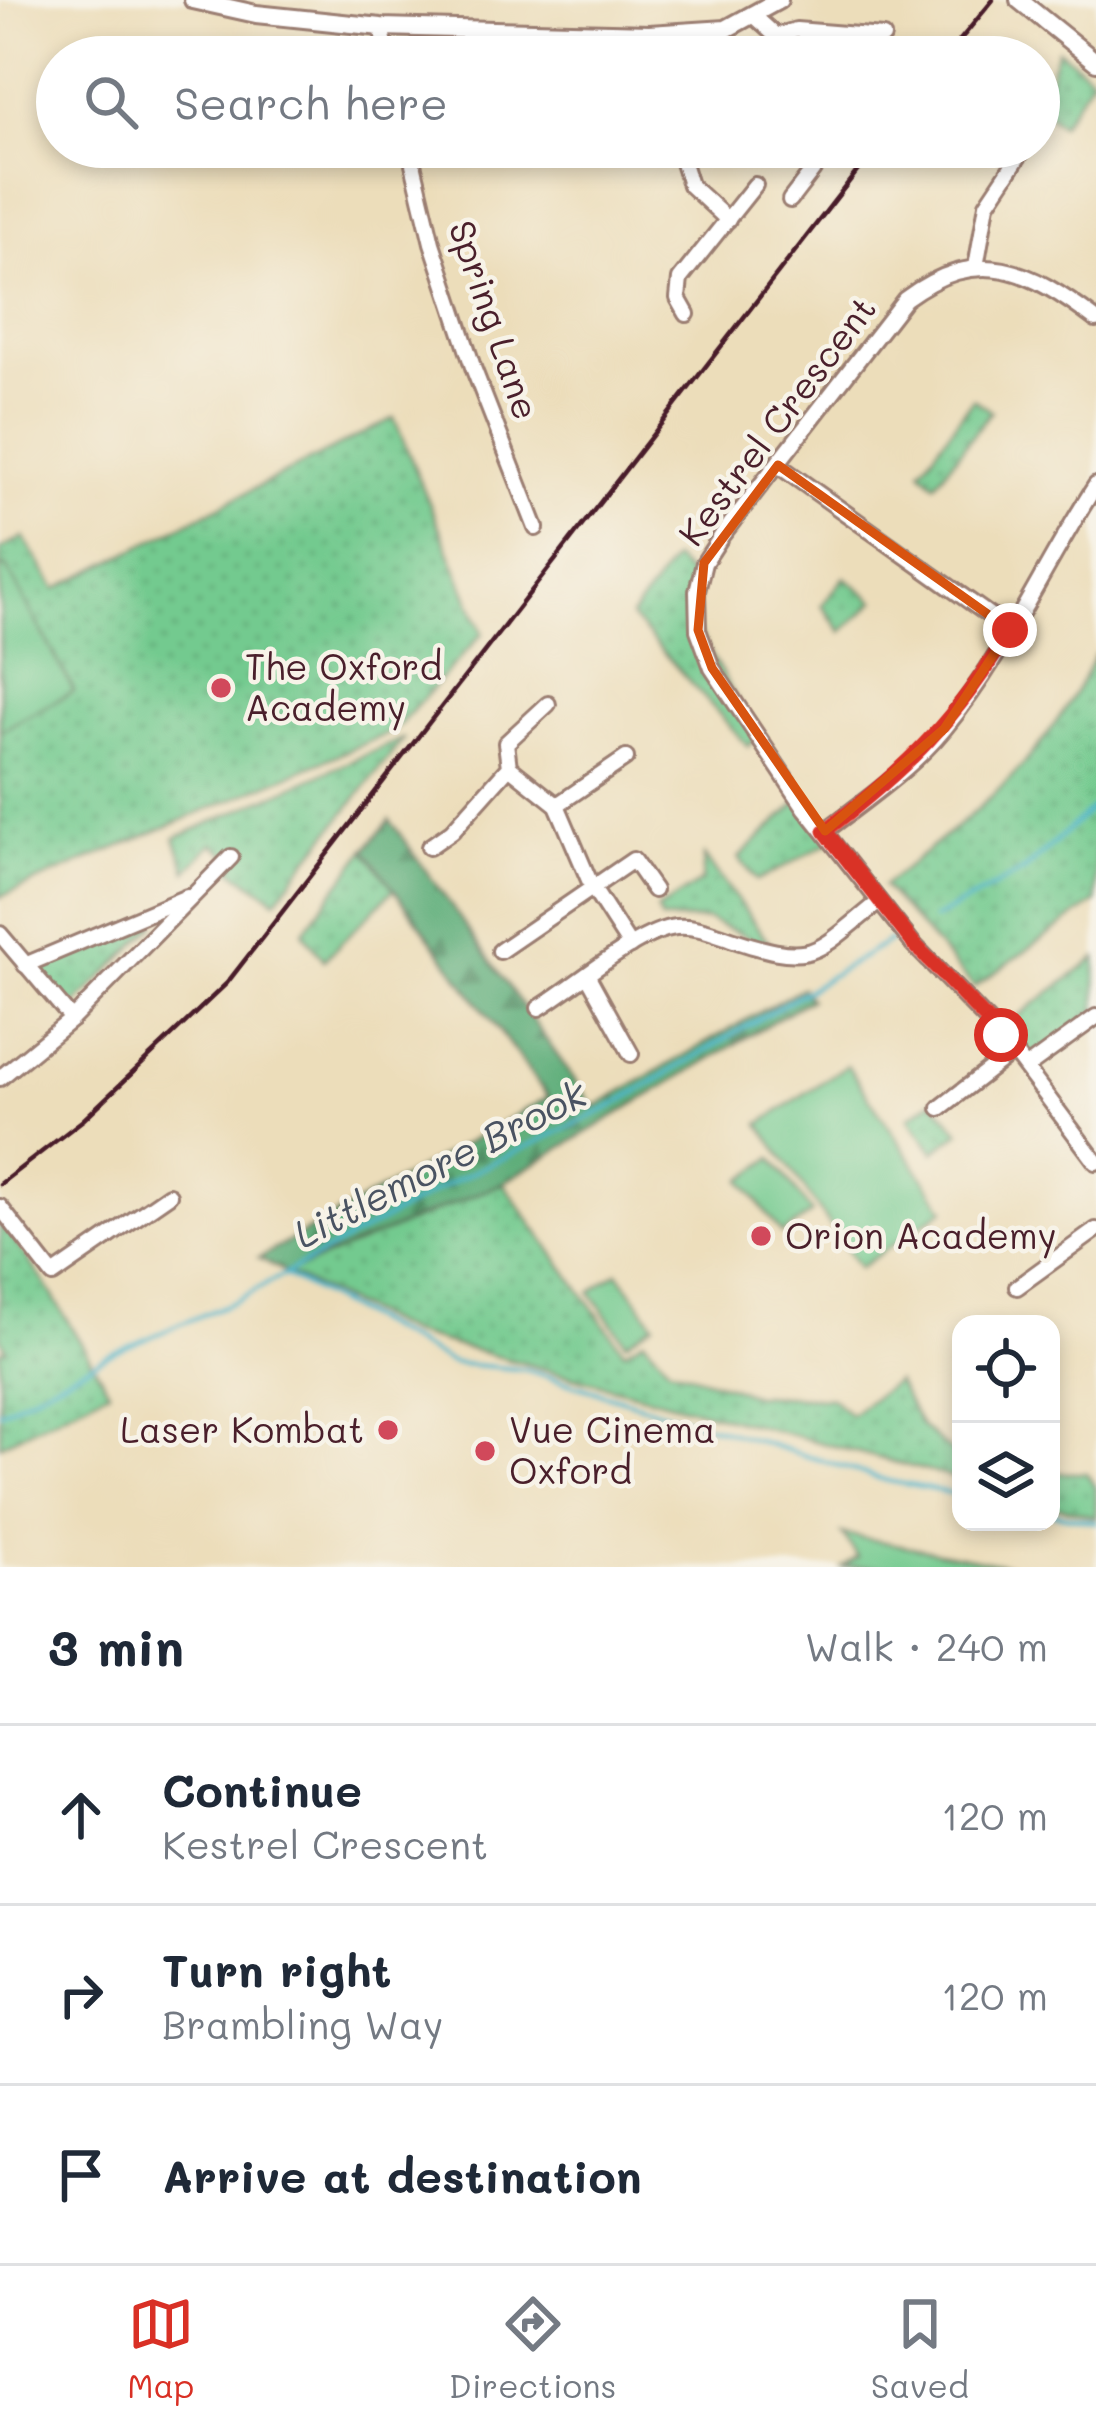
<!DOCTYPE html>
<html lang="en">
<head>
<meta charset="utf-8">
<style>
	:root { --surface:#fff; --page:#f2f2f3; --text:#1f2937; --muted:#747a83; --line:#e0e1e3; --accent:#d93025 }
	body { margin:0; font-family:Mali,sans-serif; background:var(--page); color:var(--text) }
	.controls { position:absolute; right:36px; bottom:36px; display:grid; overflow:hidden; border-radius:24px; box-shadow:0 6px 18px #0003 }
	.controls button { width:108px; height:108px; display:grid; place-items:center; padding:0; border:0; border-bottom:3px solid var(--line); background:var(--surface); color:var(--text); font:60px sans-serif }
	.stop { position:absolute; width:36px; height:36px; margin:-27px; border:9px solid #d93025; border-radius:50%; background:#fff }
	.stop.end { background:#d93025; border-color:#fff; box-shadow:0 3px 12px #0008 }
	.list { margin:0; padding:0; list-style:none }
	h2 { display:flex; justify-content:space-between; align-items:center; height:156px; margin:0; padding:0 48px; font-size:51px }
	h2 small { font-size:39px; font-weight:400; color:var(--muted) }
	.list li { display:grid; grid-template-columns:78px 1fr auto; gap:36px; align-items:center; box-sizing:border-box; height:180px; padding:0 48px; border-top:3px solid var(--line) }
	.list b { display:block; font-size:45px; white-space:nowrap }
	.list p { margin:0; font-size:39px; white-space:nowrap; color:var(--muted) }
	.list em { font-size:39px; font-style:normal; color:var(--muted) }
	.icon { flex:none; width:66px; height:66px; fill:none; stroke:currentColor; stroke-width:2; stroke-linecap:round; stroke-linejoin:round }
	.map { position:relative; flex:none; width:1096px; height:1567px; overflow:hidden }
	.search { position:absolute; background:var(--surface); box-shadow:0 6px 18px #0003; left:36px; right:36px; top:36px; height:132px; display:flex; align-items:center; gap:30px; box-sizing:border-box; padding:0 42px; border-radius:66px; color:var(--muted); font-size:45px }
	.sheet { height:696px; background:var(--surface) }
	nav { display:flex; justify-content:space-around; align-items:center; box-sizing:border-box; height:168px; border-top:3px solid var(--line); background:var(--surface); font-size:33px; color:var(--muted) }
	nav a { display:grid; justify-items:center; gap:6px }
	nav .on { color:var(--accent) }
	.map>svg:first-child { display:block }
	.green { fill:url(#green-dots); stroke:#5e745d; stroke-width:3 }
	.forest { fill:url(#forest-firs); stroke:#546652; stroke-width:3 }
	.pitch { fill:#73ca8f; stroke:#5e745d; stroke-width:3 }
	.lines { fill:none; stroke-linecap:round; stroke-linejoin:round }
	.stream { stroke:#4bb4c8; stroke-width:4.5 }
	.minor-casing { stroke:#9b7e72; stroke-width:20 }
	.tertiary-casing { stroke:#9b7e72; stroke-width:22 }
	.minor { stroke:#fff; stroke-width:14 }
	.tertiary { stroke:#fff; stroke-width:16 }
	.rail { stroke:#4a1f2b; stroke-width:4.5 }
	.route { stroke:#d93025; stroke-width:15 }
	.marked { fill:none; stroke:#d8530f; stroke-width:9; stroke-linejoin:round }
	.poi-dot { fill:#d1495b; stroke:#f7f3e8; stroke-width:4.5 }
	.labels { text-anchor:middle; stroke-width:9; stroke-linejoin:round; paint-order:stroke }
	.street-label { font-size:36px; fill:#4a1f2b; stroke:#f7f3e8 }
	.poi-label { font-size:36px; fill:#4a1f2b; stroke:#f7f3e8; text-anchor:start }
	.water-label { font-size:39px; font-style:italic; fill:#4a5362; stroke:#f7f3e8 }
</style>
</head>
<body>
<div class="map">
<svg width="1096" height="1567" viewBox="0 0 1096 1567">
	<defs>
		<pattern id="green-dots" width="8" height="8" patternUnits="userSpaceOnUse" patternTransform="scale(3)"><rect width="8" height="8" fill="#73ca8f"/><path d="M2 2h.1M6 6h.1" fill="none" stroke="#65ad7c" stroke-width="1.8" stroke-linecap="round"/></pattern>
		<pattern id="forest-firs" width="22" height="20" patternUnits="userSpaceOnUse" patternTransform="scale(3)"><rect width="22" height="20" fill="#5eae7a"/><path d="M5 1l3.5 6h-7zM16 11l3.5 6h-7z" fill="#508d64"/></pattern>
	</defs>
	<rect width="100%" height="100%" fill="#f7f3e8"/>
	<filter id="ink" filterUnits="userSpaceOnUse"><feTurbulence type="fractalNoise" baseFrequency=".00833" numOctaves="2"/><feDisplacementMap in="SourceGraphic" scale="24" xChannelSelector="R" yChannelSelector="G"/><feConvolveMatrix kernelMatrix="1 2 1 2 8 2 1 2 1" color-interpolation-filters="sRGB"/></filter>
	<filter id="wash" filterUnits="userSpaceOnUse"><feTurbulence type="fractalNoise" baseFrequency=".004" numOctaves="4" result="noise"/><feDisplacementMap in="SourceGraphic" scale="48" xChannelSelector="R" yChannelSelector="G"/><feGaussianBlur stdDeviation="2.7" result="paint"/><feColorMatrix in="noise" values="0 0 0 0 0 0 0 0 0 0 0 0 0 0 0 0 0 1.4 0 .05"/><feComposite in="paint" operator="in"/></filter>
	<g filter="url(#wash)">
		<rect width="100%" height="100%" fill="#ecddba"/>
		<!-- green -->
		<g class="green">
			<path d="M1058,49l35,28 -33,48 -21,-18z"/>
			<path d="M973,399l18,12 -56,73 -14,-14z"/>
			<path d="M394,418l89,215 -89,98 -394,166v-347l24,-13 32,52z"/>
			<path d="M673,559l23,23 1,48 61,107 -10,9 -117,-129z"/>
			<path d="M845,577l30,24 -33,31 -20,-27z"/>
			<path d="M1096,653v249l-122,85 -91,-101c97,-78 157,-117 213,-233z"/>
			<path d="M404,738l-128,162 -45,-31 6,-7 -24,-19 -26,28 -12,-33z"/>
			<path d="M802,798l32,42 -77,41 -18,-23z"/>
			<path d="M365,850l29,39 -70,71 -21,-28z"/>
			<path d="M704,856l69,92 -65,-28h-47l-4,-10 45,-29z"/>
			<path d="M148,919l7,6 -81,81 -7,-1 -30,-35z"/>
			<path d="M1096,958v53l-68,51 -27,-33z"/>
			<path d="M933,1100l27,32 -26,20 -25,-35z"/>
			<path d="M503,1183l121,168 20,-12 25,28 85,28 78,3 18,17 46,-34 25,45 40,34v20l-552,-147 -122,-60z"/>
			<path d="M0,1221l45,62 64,107 -109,55v-93l6,-3 -6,-11z"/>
			<path d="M1051,1473h35l10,15v29l-45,-12z"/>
		</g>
		<!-- forest -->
		<path class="forest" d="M390,820l204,287 208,-119 8,11 -307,184 -216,90 -28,-15 289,-161 -183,-247z"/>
		<!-- pitch -->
		<g class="pitch">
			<path d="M6,566l68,125 -74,40v-162z"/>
			<path d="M847,1065l98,144 -86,59 -99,-144z"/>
			<path d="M772,1158l40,55 -30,21 -40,-54z"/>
			<path d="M618,1272l36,51 -28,19 -36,-50z"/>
			<path d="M842,1534l176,33h-175l15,-10z"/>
		</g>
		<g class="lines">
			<!-- stream -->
			<g class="stream">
				<path d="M934,919l91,-49 71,-66"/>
				<path d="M286,1276l165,87 76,7 361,111 73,14"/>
				<path d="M0,1412l110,-58 128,-54 216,-119 157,-74 280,-167"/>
				<path d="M1051,1513l45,9"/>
			</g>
		</g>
	</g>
	<g filter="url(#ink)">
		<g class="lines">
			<!-- minor casing -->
			<g class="minor-casing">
				<g id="minor">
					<path d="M755,17l21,19 20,-6 87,7"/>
					<path d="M381,27l7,30"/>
					<path d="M683,34l1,23"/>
					<path d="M776,36l4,21"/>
					<path d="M1039,123l2,-2"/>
					<path d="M409,147l23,96 42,127 62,158"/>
					<path d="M678,147l12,38 38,35"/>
					<path d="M790,200l23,-30 -1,-12"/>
					<path d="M976,267l11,-63 38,-57"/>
					<path d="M687,314l-9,-16 2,-19 75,-94"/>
					<path d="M1096,320c-67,-51 -117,-76 -191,-21l-183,236 -18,28 -7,28 1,39 14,38 94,141 107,135 88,91 95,127"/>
					<path d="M778,465l232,165"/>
					<path d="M509,767l48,38 35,82 38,59"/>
					<path d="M557,805l69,-47"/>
					<path d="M825,831c42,-32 86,-62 119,-102 61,-74 100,-164 152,-244"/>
					<path d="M429,847l23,-16 57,-64 -3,-24 42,-39"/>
					<path d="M0,934l72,85"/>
					<path d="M500,951l133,-91 21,30"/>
					<path d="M25,965l162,-68"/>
					<path d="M589,978l42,76"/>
					<path d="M539,1008c35,-21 98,-77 137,-81 19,-2 37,6 55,12 84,28 82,16 148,-37"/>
					<path d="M1027,1067l69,-50"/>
					<path d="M0,1078l72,-59 159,-162"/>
					<path d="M940,1108l74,-57"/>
					<path d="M0,1207l53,68 116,-80"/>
					<path d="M1017,1287l79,-57"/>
				</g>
			</g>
			<!-- tertiary casing -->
			<g class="tertiary-casing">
				<g id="tertiary">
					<path d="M193,0l63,14 125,13 268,7 77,-5 53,-29"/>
					<path d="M1019,0l77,62"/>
				</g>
			</g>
			<!-- minor -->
			<use href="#minor" class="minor"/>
			<!-- tertiary -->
			<use href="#tertiary" class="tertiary"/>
			<!-- rail -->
			<g class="rail">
				<path d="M946,57l47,-57"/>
				<path d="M0,1184l83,-64 144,-137 649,-836"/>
			</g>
		</g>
	</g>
	<g class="lines" filter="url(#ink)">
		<!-- route -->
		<path class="route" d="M1001,1035l-87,-91 -89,-113c81,-62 133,-113 185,-201"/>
	</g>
	<!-- marked area -->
	<path class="marked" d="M778,465l232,165 -66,99 -119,102 -113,-163 -14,-38 6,-67z"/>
	<!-- markers -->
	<g class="poi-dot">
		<circle cx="221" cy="688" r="12"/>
		<circle cx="761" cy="1236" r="12"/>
		<circle cx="388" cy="1430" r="12"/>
		<circle cx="485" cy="1451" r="12"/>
	</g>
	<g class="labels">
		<!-- street labels -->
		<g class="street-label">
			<text transform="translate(494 320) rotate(71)" y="13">Spring Lane</text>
			<text transform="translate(777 421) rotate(-53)" y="13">Kestrel Crescent</text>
		</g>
		<!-- poi labels -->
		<g class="poi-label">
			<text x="245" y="680">The Oxford<tspan x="245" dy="41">Academy</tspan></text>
			<text x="785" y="1249">Orion Academy</text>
			<text x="364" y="1443" text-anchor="end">Laser Kombat</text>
			<text x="509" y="1443">Vue Cinema<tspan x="509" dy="41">Oxford</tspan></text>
		</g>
		<!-- water labels -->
		<g class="water-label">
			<text transform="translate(440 1164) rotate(-27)" y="14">Littlemore Brook</text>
		</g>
	</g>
</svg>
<div class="controls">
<button><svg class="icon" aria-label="locate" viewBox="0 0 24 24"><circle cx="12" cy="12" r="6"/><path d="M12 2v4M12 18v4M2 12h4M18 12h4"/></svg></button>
<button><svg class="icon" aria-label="layers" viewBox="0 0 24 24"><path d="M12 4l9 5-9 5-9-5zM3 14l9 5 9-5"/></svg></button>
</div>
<div class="stop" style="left:1001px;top:1035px"></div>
<div class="stop end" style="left:1010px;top:630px"></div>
<div class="search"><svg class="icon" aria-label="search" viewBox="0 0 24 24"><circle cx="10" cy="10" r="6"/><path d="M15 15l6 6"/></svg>Search here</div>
</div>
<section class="sheet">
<h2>3 min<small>Walk · 240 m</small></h2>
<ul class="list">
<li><svg class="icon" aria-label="ahead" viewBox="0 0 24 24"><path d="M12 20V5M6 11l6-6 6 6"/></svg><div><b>Continue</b><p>Kestrel Crescent</p></div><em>120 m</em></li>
<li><svg class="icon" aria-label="right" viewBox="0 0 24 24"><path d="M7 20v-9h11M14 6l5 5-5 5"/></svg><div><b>Turn right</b><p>Brambling Way</p></div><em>120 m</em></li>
<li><svg class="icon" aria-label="arrive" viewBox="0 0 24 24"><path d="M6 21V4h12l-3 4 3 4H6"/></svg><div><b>Arrive at destination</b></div></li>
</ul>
</section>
<nav>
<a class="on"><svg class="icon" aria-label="map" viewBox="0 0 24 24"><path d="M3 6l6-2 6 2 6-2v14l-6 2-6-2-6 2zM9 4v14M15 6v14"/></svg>Map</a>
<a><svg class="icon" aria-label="directions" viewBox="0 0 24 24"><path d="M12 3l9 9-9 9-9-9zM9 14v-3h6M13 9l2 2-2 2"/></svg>Directions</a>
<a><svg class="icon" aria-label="saved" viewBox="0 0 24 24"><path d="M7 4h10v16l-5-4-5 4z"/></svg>Saved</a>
</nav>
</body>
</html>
